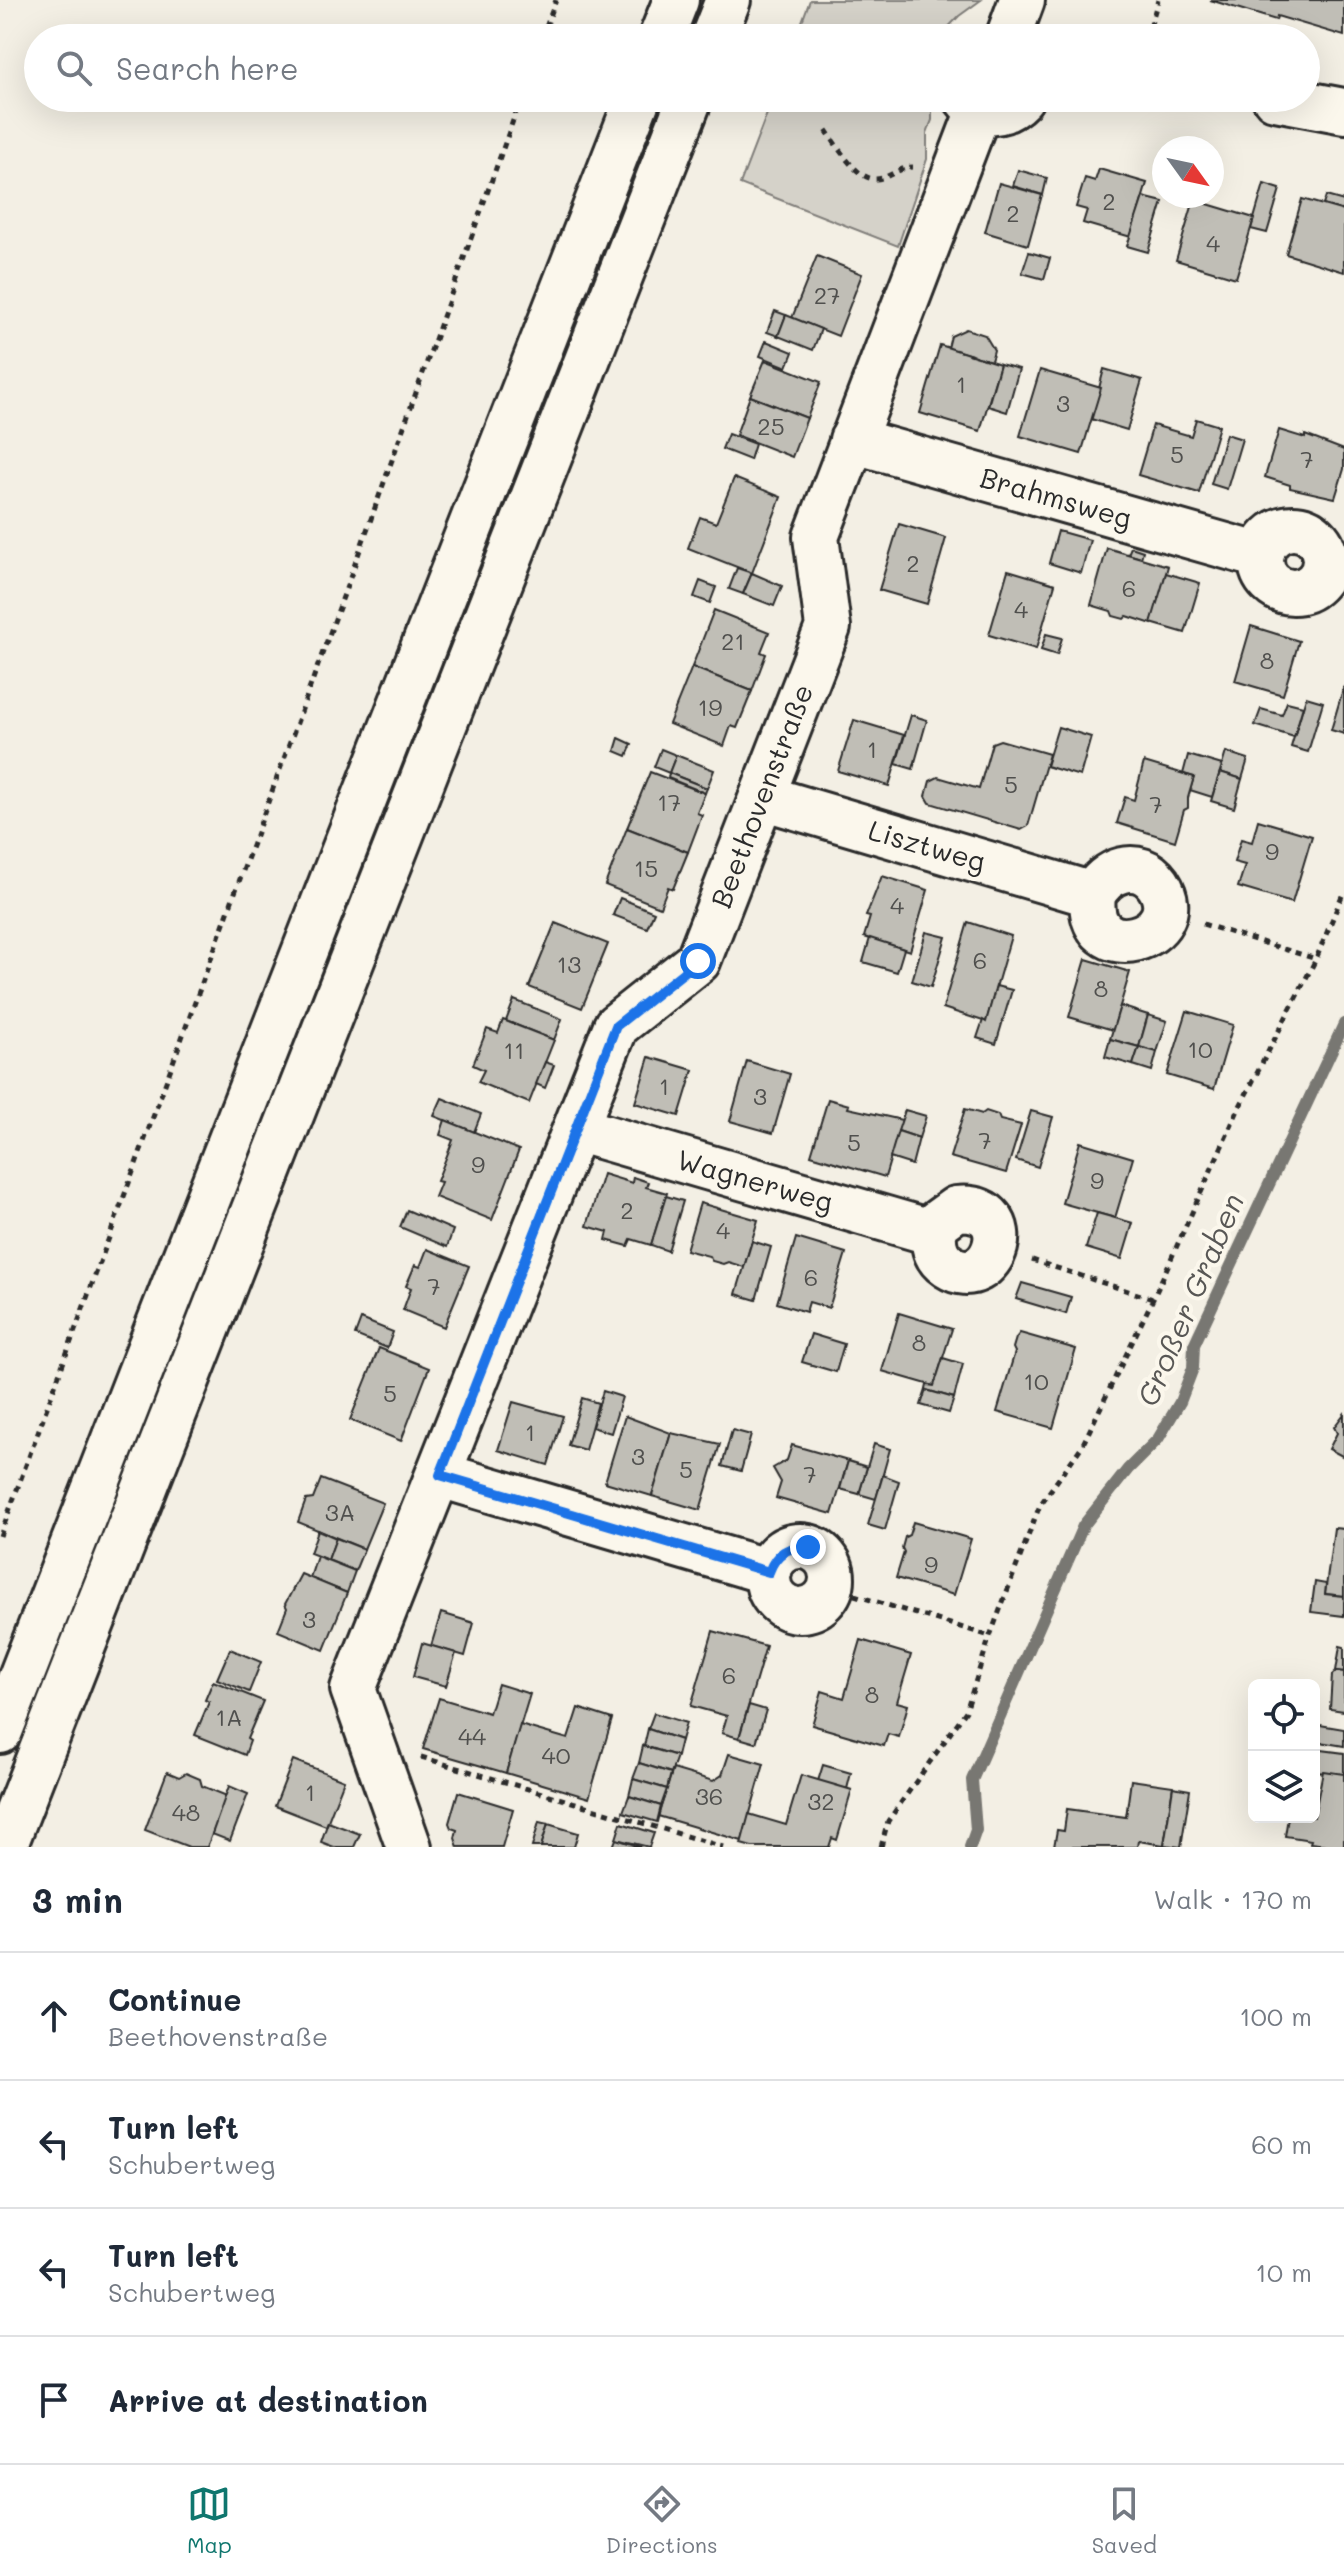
<!DOCTYPE html>
<html lang="en">
<head>
<meta charset="utf-8">
<style>
	:root { --surface:#fff; --page:#f2f2f3; --text:#1f2937; --muted:#747a83; --line:#e0e1e3; --accent:#0f766e }
	body { margin:0; font-family:Mali,sans-serif; background:var(--page); color:var(--text) }
	.controls { position:absolute; right:24px; bottom:24px; display:grid; overflow:hidden; border-radius:12px; box-shadow:0 8px 32px #0002 }
	.controls button { width:72px; height:72px; display:grid; place-items:center; padding:0; border:0; border-bottom:2px solid var(--line); background:var(--surface); color:var(--text); font:40px sans-serif }
	.compass { position:absolute; left:1152px; top:136px; width:72px; height:72px; border-radius:50%; background:var(--surface); box-shadow:0 8px 32px #0002; rotate:123deg }
	.stop { position:absolute; width:24px; height:24px; margin:-18px; border:6px solid #1a73e8; border-radius:50%; background:#fff }
	.stop.end { background:#1a73e8; border-color:#fff; box-shadow:0 2px 8px #0008 }
	.list { margin:0; padding:0; list-style:none }
	h2 { display:flex; justify-content:space-between; align-items:center; height:104px; margin:0; padding:0 32px; font-size:34px }
	h2 small { font-size:26px; font-weight:400; color:var(--muted) }
	.list li { display:grid; grid-template-columns:52px 1fr auto; gap:24px; align-items:center; box-sizing:border-box; height:128px; padding:0 32px; border-top:2px solid var(--line) }
	.list b { display:block; font-size:30px; white-space:nowrap }
	.list p { margin:0; font-size:26px; white-space:nowrap; color:var(--muted) }
	.list em { font-size:26px; font-style:normal; color:var(--muted) }
	.icon { flex:none; width:44px; height:44px; fill:none; stroke:currentColor; stroke-width:2; stroke-linecap:round; stroke-linejoin:round }
	.map { position:relative; flex:none; width:1344px; height:1847px; overflow:hidden }
	.search { position:absolute; background:var(--surface); box-shadow:0 8px 32px #0002; left:24px; right:24px; top:24px; height:88px; display:flex; align-items:center; gap:20px; box-sizing:border-box; padding:0 28px; border-radius:44px; color:var(--muted); font-size:30px }
	.sheet { height:616px; background:var(--surface) }
	nav { display:flex; justify-content:space-around; align-items:center; box-sizing:border-box; height:112px; border-top:2px solid var(--line); background:var(--surface); font-size:22px; color:var(--muted) }
	nav a { display:grid; justify-items:center; gap:4px }
	nav .on { color:var(--accent) }
	.map>svg:first-child { display:block }
	.green { fill:#d5d2c9; stroke:#807e7a; stroke-width:2 }
	.lines { fill:none; stroke-linecap:round; stroke-linejoin:round }
	.stream { stroke:#787772; stroke-width:12 }
	.building { fill:#c0beb6; stroke:#2b2b2b; stroke-width:2 }
	.street-casing { stroke:#2b2b2b; stroke-width:50 }
	.highway-casing { stroke:#2b2b2b; stroke-width:50 }
	.path { stroke:#2b2b2b; stroke-width:5; stroke-dasharray:6 6; stroke-linecap:butt }
	.street { stroke:#fbf7ec; stroke-width:44 }
	.highway { stroke:#fbf7ec; stroke-width:44 }
	.route { stroke:#1a73e8; stroke-width:10 }
	.labels { text-anchor:middle; stroke-width:8; stroke-linejoin:round; paint-order:stroke }
	.number-label { font-size:24px; fill:#50504e }
	.street-label { font-size:28px; fill:#2b2b2b; stroke:#fbf7ec }
	.water-label { font-size:30px; font-style:italic; fill:#585755; stroke:#fbf7ec }
</style>
</head>
<body>
<div class="map">
<svg width="1344" height="1847" viewBox="0 0 1344 1847">
	<rect width="100%" height="100%" fill="#f3efe4"/>
	<filter id="ink" filterUnits="userSpaceOnUse"><feTurbulence type="fractalNoise" baseFrequency=".0125" numOctaves="2"/><feDisplacementMap in="SourceGraphic" scale="16" xChannelSelector="R" yChannelSelector="G"/><feConvolveMatrix kernelMatrix="1 2 1 2 8 2 1 2 1" color-interpolation-filters="sRGB"/></filter>
	<g filter="url(#ink)">
		<!-- green -->
		<g class="green">
			<path d="M810,0h171l-22,16 -21,22h-142z"/>
			<path d="M773,98h159v22l-5,13v26l-29,87 -158,-62z"/>
		</g>
		<g class="lines">
			<!-- stream -->
			<path class="stream" d="M970,1847l6,-17 -4,-50 111,-254 45,-57 30,-30 22,-37 13,-34 1,-23 150,-321"/>
		</g>
		<!-- building -->
		<g class="building">
			<path d="M1210,0h134v36l-67,-20 -1,4z"/>
			<path d="M1099,169l48,14 -16,54 -48,-14 4,-13 -11,-3 9,-29 10,3z"/>
			<path d="M1018,170l29,8 -4,17 -30,-9z"/>
			<path d="M999,183l43,12 -14,50 -43,-13z"/>
			<path d="M1264,184l16,5 -13,44 -16,-4z"/>
			<path d="M1326,196l18,5v10l-21,-6z"/>
			<path d="M1143,197l20,5 -15,50 -21,-6z"/>
			<path d="M1302,199l42,12v61l-58,-18z"/>
			<path d="M1194,200l60,18 -18,60 -60,-18z"/>
			<path d="M1029,252l21,6 -6,21 -22,-6z"/>
			<path d="M817,256l45,18 -24,62 -46,-18z"/>
			<path d="M775,311l11,4 -8,21 -11,-4z"/>
			<path d="M786,315l35,14 -8,21 -35,-14z"/>
			<path d="M966,329l19,6 9,15 -3,11 -43,-13 3,-12z"/>
			<path d="M766,341l27,11 -6,15 -27,-11z"/>
			<path d="M940,345l60,19 -20,67 -60,-18z"/>
			<path d="M765,360l56,22 -14,36 -57,-22z"/>
			<path d="M1000,364l19,5 -12,43 -19,-6z"/>
			<path d="M1104,369l38,11 -15,50 -36,-11z"/>
			<path d="M1040,370l61,18 -20,66 -61,-18z"/>
			<path d="M750,396l57,22 -15,39 -56,-22z"/>
			<path d="M1196,419l23,7 -20,67 -61,-18 15,-50 38,11z"/>
			<path d="M1279,430l26,8v-3l39,15v19l-9,29 -45,-10v-3l-25,-8z"/>
			<path d="M728,434l27,10 -5,16 -28,-11z"/>
			<path d="M1226,434l16,5 -15,50 -16,-5z"/>
			<path d="M734,478l47,19 -29,76 -64,-25 12,-31 16,6z"/>
			<path d="M899,524l47,14 -19,66 -48,-14z"/>
			<path d="M1058,531l32,9 -9,33 -32,-10z"/>
			<path d="M1131,547l12,4 -2,7 -13,-4z"/>
			<path d="M1107,548l61,18 -16,58 -25,-8 -3,3 -11,-3 -2,-5 -20,-6z"/>
			<path d="M737,568l15,5 -9,21 -14,-5z"/>
			<path d="M1008,570l47,14 -19,65 -47,-14z"/>
			<path d="M752,573l30,13 -8,20 -31,-12z"/>
			<path d="M1166,573l34,10 -15,50 -34,-10z"/>
			<path d="M700,581l16,6 -6,16 -16,-6z"/>
			<path d="M714,610l55,22 -8,20 5,2 -14,37 -60,-24z"/>
			<path d="M1251,626l48,15 -16,54 -48,-14z"/>
			<path d="M1046,634l16,4 -5,17 -16,-5z"/>
			<path d="M692,667l60,24 -15,37 -6,-2 -7,20 -55,-22z"/>
			<path d="M1344,686v48l-13,-4z"/>
			<path d="M1306,697l17,5 -15,50 -17,-5z"/>
			<path d="M1287,702l16,4 -9,31 -39,-12 6,-16 21,6z"/>
			<path d="M911,715l16,5 -14,49 -17,-5z"/>
			<path d="M854,720l50,15 -15,51 -51,-15z"/>
			<path d="M1058,727l33,10 -11,39 -34,-10z"/>
			<path d="M619,738l13,6 -5,12 -12,-5z"/>
			<path d="M1000,740l49,14 -21,72 -7,4 -91,-27 -4,-7 4,-15 8,-4 41,12 13,-46z"/>
			<path d="M661,749l15,6 -7,18 -15,-6z"/>
			<path d="M1226,752l22,7 -6,20 -22,-7z"/>
			<path d="M676,755l38,15 -7,18 -38,-15z"/>
			<path d="M1188,755l34,10 -10,32 -22,-7 4,-13 -11,-3z"/>
			<path d="M1144,762l50,15 -6,21v10l-4,2 -9,31 -58,-18 8,-26 9,3z"/>
			<path d="M650,772l55,21 -8,20 5,2 -14,37 -61,-24z"/>
			<path d="M1220,772l22,7 -8,29 -23,-7z"/>
			<path d="M669,773l38,15 -2,5 -37,-15z"/>
			<path d="M1258,820l54,16 -20,67 -54,-16 7,-22 -11,-3 7,-23 11,3z"/>
			<path d="M627,828l61,24 -15,37 -5,-2 -8,20 -55,-22z"/>
			<path d="M882,876l46,14 -18,61 -46,-14 6,-20 -4,-1z"/>
			<path d="M620,898l34,14 -7,16 -34,-13z"/>
			<path d="M968,922l43,14 -25,86 -43,-14z"/>
			<path d="M555,923l53,21 -26,64 -53,-21z"/>
			<path d="M926,932l20,5 -15,50 -19,-6z"/>
			<path d="M870,938l34,11 -7,23 -34,-10z"/>
			<path d="M1086,959l44,13 -17,58 -44,-13z"/>
			<path d="M996,986l16,4 -16,54 -19,-6 6,-18 3,2z"/>
			<path d="M514,1000l48,19 -8,21 -48,-19z"/>
			<path d="M1120,1006l28,9 -9,32 -29,-8z"/>
			<path d="M1187,1011l46,14 -19,64 -47,-14z"/>
			<path d="M1148,1015l19,6 -10,31 -18,-5z"/>
			<path d="M503,1020l51,20 -25,63 -51,-21 6,-12 -11,-5 14,-36 11,4z"/>
			<path d="M1110,1039l29,8 -6,18 -28,-8z"/>
			<path d="M1139,1047l18,5 -5,19 -19,-6z"/>
			<path d="M649,1057l44,13 -14,46 -44,-13z"/>
			<path d="M747,1061l43,13 -17,59 -43,-12z"/>
			<path d="M545,1062l9,3 -9,23 -9,-4z"/>
			<path d="M442,1098l39,16 -7,18 -40,-16z"/>
			<path d="M828,1099l21,6 -1,3 54,12 -17,57 -74,-22z"/>
			<path d="M965,1109l17,5 4,-3 12,4 2,5 21,5 -15,48 -56,-16z"/>
			<path d="M905,1110l21,6 -7,22 -21,-7z"/>
			<path d="M1031,1111l22,6 -15,50 -22,-7z"/>
			<path d="M445,1120l74,30 -27,70 -57,-23 6,-15 -4,-1 16,-41 -13,-5z"/>
			<path d="M898,1131l21,7 -7,27 -22,-7z"/>
			<path d="M1080,1142l53,16 -18,60 -53,-15z"/>
			<path d="M603,1174l29,9 1,-6 15,5 -2,5 21,6 -16,52 -20,-6 -3,7 -22,-6 2,-8 -21,-6z"/>
			<path d="M666,1196l17,5 -15,50 -17,-6z"/>
			<path d="M700,1203l58,17 -14,47 -16,-5 -5,2 -11,-3 -3,-5 -23,-6z"/>
			<path d="M407,1210l46,20 -6,17 -47,-20z"/>
			<path d="M1097,1213l36,10 -11,36 -36,-11z"/>
			<path d="M796,1238l50,15 -17,55 -20,-6 -3,10 -29,-9z"/>
			<path d="M752,1241l19,6 -15,53 -20,-6z"/>
			<path d="M427,1249l42,17 -25,61 -41,-17 8,-22 -5,-2 9,-21 5,2z"/>
			<path d="M1022,1283l49,14 -5,17 -50,-15z"/>
			<path d="M899,1313l53,16 -18,57 -52,-15z"/>
			<path d="M361,1319l32,13 -6,16 -32,-13z"/>
			<path d="M1020,1333l56,16 -23,79 -56,-16 18,-60 -2,-4 3,-10z"/>
			<path d="M811,1334l33,10 -8,28 -34,-10z"/>
			<path d="M379,1348l50,20 -28,73 -51,-21z"/>
			<path d="M943,1358l20,6 -9,34 -28,-8 1,-5 7,1z"/>
			<path d="M926,1390l28,8 -5,15 -28,-8z"/>
			<path d="M603,1391l19,6 -11,36 -19,-6z"/>
			<path d="M582,1398l16,5 -13,47 -17,-5z"/>
			<path d="M513,1402l50,14 -15,49 -50,-15z"/>
			<path d="M1344,1414v43l-15,-8 8,-16 -3,-6z"/>
			<path d="M625,1416l46,17 -19,63 -47,-14z"/>
			<path d="M732,1430l19,5 -10,36 -19,-5z"/>
			<path d="M671,1433l49,11 -20,66 -48,-14z"/>
			<path d="M874,1444l16,5 -14,50 -17,-5z"/>
			<path d="M792,1445l56,16 -16,53 -56,-16 5,-16 -8,-14 14,-8z"/>
			<path d="M848,1461l19,6 -8,27 -19,-5z"/>
			<path d="M883,1475l16,6 -14,49 -17,-5z"/>
			<path d="M321,1479l62,24 -19,46 -66,-27 8,-22 7,-1z"/>
			<path d="M913,1522l58,17 -17,56 -58,-17 8,-26 -2,-4 3,-11 4,-2z"/>
			<path d="M1334,1528l10,1v67l-19,-2z"/>
			<path d="M318,1530l18,8 -8,22 -18,-7z"/>
			<path d="M336,1538l28,11 -9,22 -27,-11z"/>
			<path d="M317,1556l38,15 -8,22 -37,-15z"/>
			<path d="M301,1574l46,19 -23,57 -46,-19 9,-23 -2,-4z"/>
			<path d="M1315,1582l11,2 -1,10 19,2v20l-33,-4z"/>
			<path d="M441,1613l33,10 -9,33 -34,-10z"/>
			<path d="M713,1631l53,15 -27,92 -17,-5 5,-17 -36,-10z"/>
			<path d="M861,1640l50,15 -14,47 11,3 -9,32 -11,-3 -4,12 -72,-21 10,-34 22,7z"/>
			<path d="M422,1643l34,10 -10,33 -33,-9z"/>
			<path d="M1340,1646l4,1v25l-8,-1z"/>
			<path d="M230,1649l31,13 -12,30 -32,-13z"/>
			<path d="M1336,1671l8,1v39l-14,-2 2,-34z"/>
			<path d="M213,1681l50,20 -16,38 3,2 -5,14 -50,-20 14,-33 -4,-2z"/>
			<path d="M498,1684l32,10 -24,79 -83,-24 16,-51 50,15z"/>
			<path d="M749,1705l17,5 -10,33 -17,-5z"/>
			<path d="M578,1708l34,11 -23,79 -83,-25 14,-48 48,14z"/>
			<path d="M654,1713l32,10 -5,17 -33,-11z"/>
			<path d="M1314,1724l30,5v17l-30,-5z"/>
			<path d="M648,1729l33,11 -4,16 -33,-10z"/>
			<path d="M643,1746l34,10 -6,17 -32,-10z"/>
			<path d="M1314,1749l30,4v21l-30,-2z"/>
			<path d="M729,1754l35,10 -22,77 -84,-25 15,-47 40,12 9,-6z"/>
			<path d="M293,1760l51,20 -18,46 -51,-20z"/>
			<path d="M639,1763l32,10 -4,16 -34,-10z"/>
			<path d="M823,1765l28,8 -4,16 -29,-8z"/>
			<path d="M1323,1771l21,3v73l-34,-4 1,-3 -26,-4 3,-19h26z"/>
			<path d="M167,1772l12,5 7,-4 14,6 2,7 25,10 -20,51h-18l-44,-17z"/>
			<path d="M801,1775l51,15 -15,50 -5,-2 -3,9h-77l-11,-3 8,-30 37,11z"/>
			<path d="M633,1779l34,10 -6,17 -32,-10z"/>
			<path d="M1131,1780l42,6 -9,59 -26,-4 -1,6h-83l3,-17 7,1 3,-22 59,8z"/>
			<path d="M229,1786l19,8 -18,47 -18,-7z"/>
			<path d="M1173,1787l17,3 -9,57 -17,-2z"/>
			<path d="M458,1792l55,17 -11,38h-44l-3,-9 2,-8 -6,-2 -2,-5z"/>
			<path d="M629,1796l32,10 -4,16 -34,-10z"/>
			<path d="M328,1822l32,12 -6,13h-20l-13,-5z"/>
			<path d="M539,1822l9,2 -7,23h-9z"/>
			<path d="M621,1823l33,10 -5,14 -33,-8z"/>
			<path d="M548,1824l30,9 -4,14h-33z"/>
			<path d="M616,1839l25,8h-28z"/>
		</g>
		<g class="lines">
			<!-- street casing -->
			<g class="street-casing">
				<g id="street">
					<path d="M1008,38l14,-38"/>
					<path d="M966,98c15,21 39,17 55,0"/>
					<path d="M1275,98l69,13"/>
					<path d="M852,440l409,116"/>
					<circle cx="1293" cy="560" r="32"/>
					<path d="M762,797l331,98c-9,77 101,43 65,-11 -19,-27 -53,-14 -65,11"/>
					<path d="M576,1129l358,104c-1,13 2,25 14,33 46,30 77,-64 8,-57l-18,13 -4,11"/>
					<path d="M440,1475l329,97"/>
					<circle cx="800" cy="1578" r="32"/>
					<path d="M409,1847l-56,-158 263,-663 82,-65 130,-334 -12,-90 163,-427"/>
				</g>
			</g>
			<!-- highway casing -->
			<g class="highway-casing">
				<g id="highway">
					<path d="M661,38l15,-38"/>
					<path d="M713,38l15,-38"/>
					<path d="M0,1731l638,-1633"/>
					<path d="M4,1847l686,-1749"/>
				</g>
			</g>
			<!-- path -->
			<g class="path">
				<path d="M1051,32l12,6"/>
				<path d="M542,38l14,-38"/>
				<path d="M1147,38l11,-38"/>
				<path d="M826,130c10,14 30,50 50,49 14,-1 23,-12 37,-12"/>
				<path d="M1323,571l21,7"/>
				<path d="M1203,924l113,35"/>
				<path d="M1032,1260l121,39"/>
				<path d="M0,1536l351,-961 170,-477"/>
				<path d="M831,1588l159,48"/>
				<path d="M421,1757l302,90"/>
				<path d="M881,1847l7,-26 78,-110 24,-75 50,-131 42,-59 71,-147 86,-191 77,-149 28,-68"/>
			</g>
			<!-- street -->
			<use href="#street" class="street"/>
			<!-- highway -->
			<use href="#highway" class="highway"/>
		</g>
	</g>
	<g class="lines" filter="url(#ink)">
		<!-- route -->
		<path class="route" d="M698,961l-82,65 -176,449 329,97c7,-19 19,-26 39,-25"/>
	</g>
	<g class="labels">
		<!-- number labels -->
		<g class="number-label">
			<text x="1109" y="210">2</text>
			<text x="1013" y="222">2</text>
			<text x="1213" y="252">4</text>
			<text x="827" y="304">27</text>
			<text x="961" y="393">1</text>
			<text x="1063" y="412">3</text>
			<text x="771" y="435">25</text>
			<text x="1177" y="463">5</text>
			<text x="1307" y="468">7</text>
			<text x="913" y="572">2</text>
			<text x="1129" y="597">6</text>
			<text x="1021" y="618">4</text>
			<text x="733" y="650">21</text>
			<text x="1267" y="669">8</text>
			<text x="710" y="716">19</text>
			<text x="872" y="758">1</text>
			<text x="1011" y="793">5</text>
			<text x="669" y="811">17</text>
			<text x="1156" y="813">7</text>
			<text x="1272" y="860">9</text>
			<text x="646" y="877">15</text>
			<text x="897" y="914">4</text>
			<text x="980" y="969">6</text>
			<text x="569" y="973">13</text>
			<text x="1101" y="997">8</text>
			<text x="1200" y="1058">10</text>
			<text x="514" y="1059">11</text>
			<text x="664" y="1095">1</text>
			<text x="760" y="1105">3</text>
			<text x="985" y="1149">7</text>
			<text x="854" y="1151">5</text>
			<text x="478" y="1173">9</text>
			<text x="1097" y="1189">9</text>
			<text x="627" y="1219">2</text>
			<text x="723" y="1239">4</text>
			<text x="811" y="1286">6</text>
			<text x="434" y="1295">7</text>
			<text x="919" y="1351">8</text>
			<text x="1036" y="1390">10</text>
			<text x="390" y="1402">5</text>
			<text x="530" y="1441">1</text>
			<text x="638" y="1465">3</text>
			<text x="686" y="1478">5</text>
			<text x="810" y="1483">7</text>
			<text x="340" y="1521">3A</text>
			<text x="931" y="1573">9</text>
			<text x="309" y="1628">3</text>
			<text x="729" y="1684">6</text>
			<text x="872" y="1703">8</text>
			<text x="229" y="1726">1A</text>
			<text x="472" y="1745">44</text>
			<text x="556" y="1764">40</text>
			<text x="310" y="1801">1</text>
			<text x="709" y="1805">36</text>
			<text x="821" y="1810">32</text>
			<text x="186" y="1821">48</text>
		</g>
		<!-- street labels -->
		<g class="street-label">
			<text transform="translate(1056 498) rotate(16)" y="10">Brahmsweg</text>
			<text transform="translate(762 796) rotate(-69)" y="10">Beethovenstraße</text>
			<text transform="translate(927 846) rotate(16)" y="10">Lisztweg</text>
			<text transform="translate(755 1181) rotate(16)" y="10">Wagnerweg</text>
		</g>
		<!-- water labels -->
		<g class="water-label">
			<text transform="translate(1191 1300) rotate(-67)" y="10">Großer Graben</text>
		</g>
	</g>
</svg>
<div class="controls">
<button><svg class="icon" aria-label="locate" viewBox="0 0 24 24"><circle cx="12" cy="12" r="6"/><path d="M12 2v4M12 18v4M2 12h4M18 12h4"/></svg></button>
<button><svg class="icon" aria-label="layers" viewBox="0 0 24 24"><path d="M12 4l9 5-9 5-9-5zM3 14l9 5 9-5"/></svg></button>
</div>
<svg class="compass" viewBox="-18 -18 36 36"><path d="M0-13l5 13h-10z" fill="#e53935"/><path d="M0 13l5-13h-10z" fill="#747a83"/></svg>
<div class="stop" style="left:698px;top:961px"></div>
<div class="stop end" style="left:808px;top:1547px"></div>
<div class="search"><svg class="icon" aria-label="search" viewBox="0 0 24 24"><circle cx="10" cy="10" r="6"/><path d="M15 15l6 6"/></svg>Search here</div>
</div>
<section class="sheet">
<h2>3 min<small>Walk · 170 m</small></h2>
<ul class="list">
<li><svg class="icon" aria-label="ahead" viewBox="0 0 24 24"><path d="M12 20V5M6 11l6-6 6 6"/></svg><div><b>Continue</b><p>Beethovenstraße</p></div><em>100 m</em></li>
<li><svg class="icon" aria-label="left" viewBox="0 0 24 24"><path d="M17 20v-9H6M10 6l-5 5 5 5"/></svg><div><b>Turn left</b><p>Schubertweg</p></div><em>60 m</em></li>
<li><svg class="icon" aria-label="left" viewBox="0 0 24 24"><path d="M17 20v-9H6M10 6l-5 5 5 5"/></svg><div><b>Turn left</b><p>Schubertweg</p></div><em>10 m</em></li>
<li><svg class="icon" aria-label="arrive" viewBox="0 0 24 24"><path d="M6 21V4h12l-3 4 3 4H6"/></svg><div><b>Arrive at destination</b></div></li>
</ul>
</section>
<nav>
<a class="on"><svg class="icon" aria-label="map" viewBox="0 0 24 24"><path d="M3 6l6-2 6 2 6-2v14l-6 2-6-2-6 2zM9 4v14M15 6v14"/></svg>Map</a>
<a><svg class="icon" aria-label="directions" viewBox="0 0 24 24"><path d="M12 3l9 9-9 9-9-9zM9 14v-3h6M13 9l2 2-2 2"/></svg>Directions</a>
<a><svg class="icon" aria-label="saved" viewBox="0 0 24 24"><path d="M7 4h10v16l-5-4-5 4z"/></svg>Saved</a>
</nav>
</body>
</html>
